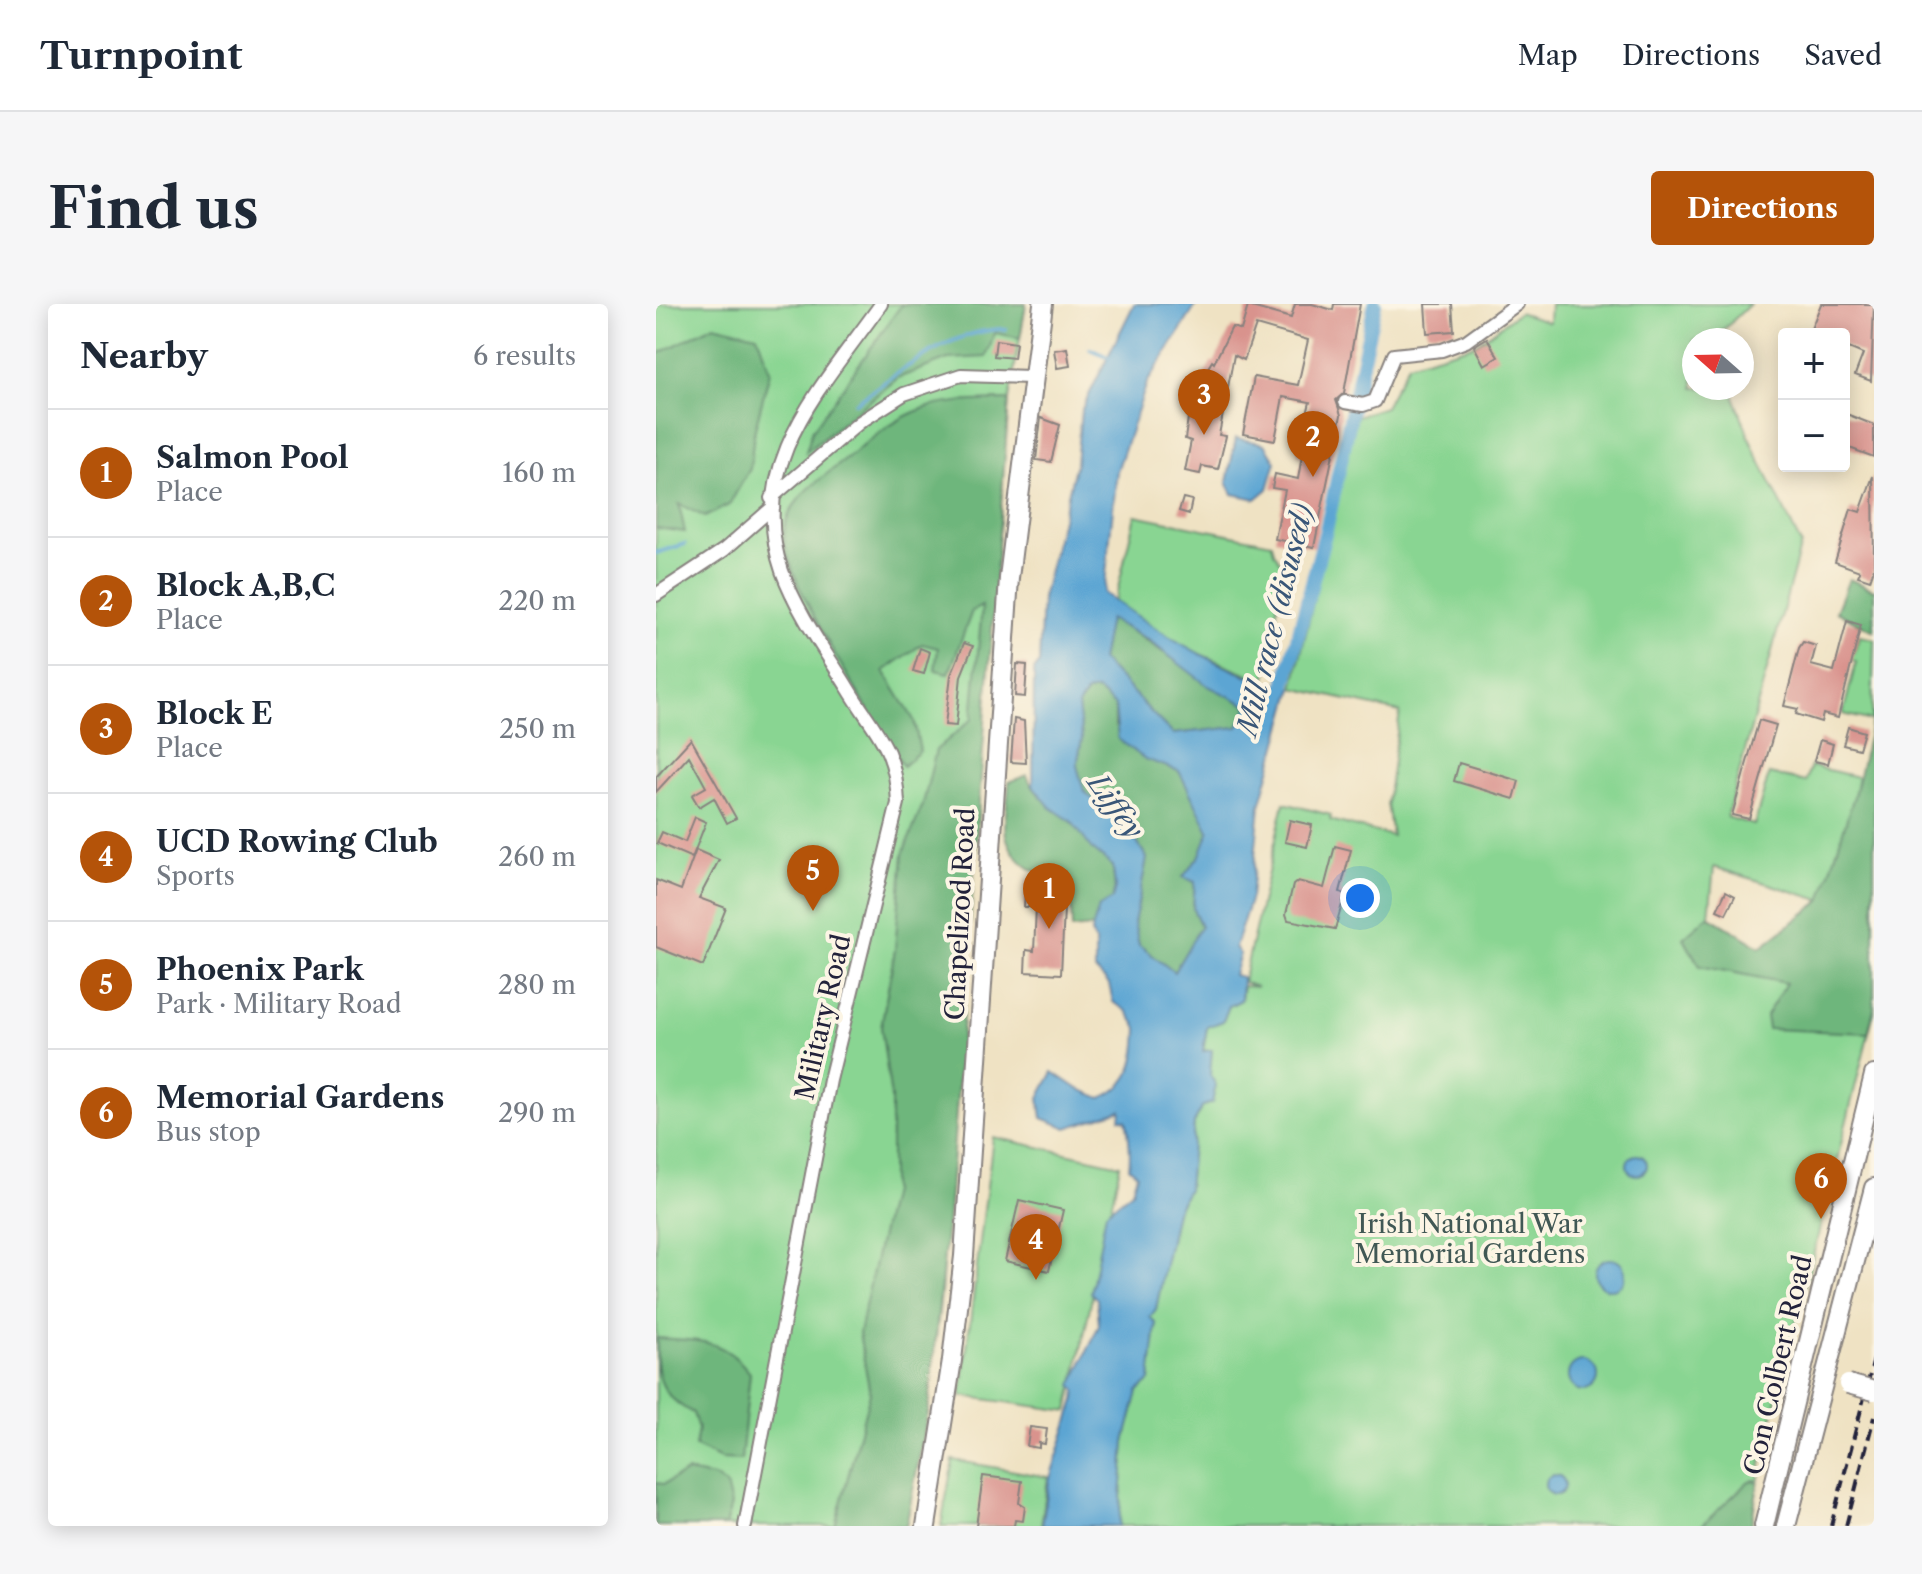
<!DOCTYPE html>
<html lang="en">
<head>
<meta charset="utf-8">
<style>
	:root { --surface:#fff; --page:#f6f6f7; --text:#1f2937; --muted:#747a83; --line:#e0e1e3; --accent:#b45309 }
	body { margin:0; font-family:"Libre Caslon Text",serif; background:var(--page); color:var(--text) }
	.controls { position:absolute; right:24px; top:24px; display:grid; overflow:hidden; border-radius:8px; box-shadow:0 4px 20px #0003 }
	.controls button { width:72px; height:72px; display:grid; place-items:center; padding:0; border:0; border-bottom:2px solid var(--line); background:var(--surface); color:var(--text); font:40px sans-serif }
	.compass { position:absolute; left:1026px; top:24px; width:72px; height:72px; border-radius:50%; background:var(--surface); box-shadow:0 4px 20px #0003; rotate:290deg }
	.you { position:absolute; left:704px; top:594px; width:28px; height:28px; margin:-20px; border:6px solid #fff; border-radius:50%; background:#1a73e8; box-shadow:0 0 0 12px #1a73e833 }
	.badge { display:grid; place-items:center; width:52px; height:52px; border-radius:50%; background:var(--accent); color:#fff; font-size:26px; font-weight:700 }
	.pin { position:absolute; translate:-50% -66px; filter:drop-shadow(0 2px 4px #0008) }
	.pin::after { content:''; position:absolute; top:42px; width:28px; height:24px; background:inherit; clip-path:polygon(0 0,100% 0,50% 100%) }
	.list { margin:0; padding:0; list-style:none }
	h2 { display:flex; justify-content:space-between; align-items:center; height:104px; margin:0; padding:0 32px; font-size:34px }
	h2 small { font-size:26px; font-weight:400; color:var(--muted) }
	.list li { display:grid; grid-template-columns:52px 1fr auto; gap:24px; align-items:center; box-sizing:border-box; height:128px; padding:0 32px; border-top:2px solid var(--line) }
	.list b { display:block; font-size:30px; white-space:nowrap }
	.list p { margin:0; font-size:26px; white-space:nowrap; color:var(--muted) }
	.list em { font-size:26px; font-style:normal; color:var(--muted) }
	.map { position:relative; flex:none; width:1218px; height:1222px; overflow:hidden; border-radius:8px }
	header { display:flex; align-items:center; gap:48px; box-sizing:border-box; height:112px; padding:0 40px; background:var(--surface); border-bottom:2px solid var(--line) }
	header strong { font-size:38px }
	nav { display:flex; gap:44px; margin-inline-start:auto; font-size:28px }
	.intro { display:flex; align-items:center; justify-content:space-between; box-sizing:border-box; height:192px; padding:0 48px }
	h1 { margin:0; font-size:56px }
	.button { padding:20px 36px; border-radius:8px; background:var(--accent); color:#fff; font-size:28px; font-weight:700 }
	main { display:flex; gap:48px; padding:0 48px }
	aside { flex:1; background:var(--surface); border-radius:8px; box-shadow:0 4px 20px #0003 }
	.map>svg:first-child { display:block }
	.green { fill:#89d592; stroke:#567c66; stroke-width:2; fill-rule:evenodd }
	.forest { fill:#6eb67c; stroke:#486c5c; stroke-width:2 }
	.water { fill:#5ca5d3; stroke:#3f6487; stroke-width:2; fill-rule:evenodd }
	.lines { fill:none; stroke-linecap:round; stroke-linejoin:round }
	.stream { stroke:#5ca5d3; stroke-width:4 }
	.canal { stroke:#5ca5d3; stroke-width:14 }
	.building { fill:#d9938d }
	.street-casing { stroke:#88827f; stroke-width:16 }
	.secondary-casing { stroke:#88827f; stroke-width:22 }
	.street { stroke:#fff; stroke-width:12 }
	.secondary { stroke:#fff; stroke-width:18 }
	.rail { stroke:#22223b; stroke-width:4; stroke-dasharray:12 6; stroke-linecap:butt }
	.secondary-bridge-casing { stroke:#88827f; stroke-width:22; stroke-linecap:butt }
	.secondary-bridge { stroke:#fff; stroke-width:18 }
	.labels { text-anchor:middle; stroke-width:8; stroke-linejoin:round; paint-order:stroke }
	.street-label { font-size:26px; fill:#22223b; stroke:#fcf5e5 }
	.park-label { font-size:26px; fill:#415855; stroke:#fcf5e5 }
	.water-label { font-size:28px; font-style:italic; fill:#395678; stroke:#fcf5e5 }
</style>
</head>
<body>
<header>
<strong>Turnpoint</strong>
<nav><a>Map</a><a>Directions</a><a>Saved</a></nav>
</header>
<div class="intro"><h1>Find us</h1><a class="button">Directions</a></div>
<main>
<aside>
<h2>Nearby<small>6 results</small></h2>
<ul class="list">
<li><span class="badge">1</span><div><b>Salmon Pool</b><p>Place</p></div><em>160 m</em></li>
<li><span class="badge">2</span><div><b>Block A,B,C</b><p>Place</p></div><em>220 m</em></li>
<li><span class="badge">3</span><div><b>Block E</b><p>Place</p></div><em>250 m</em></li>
<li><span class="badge">4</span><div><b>UCD Rowing Club</b><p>Sports</p></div><em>260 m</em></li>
<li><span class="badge">5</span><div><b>Phoenix Park</b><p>Park · Military Road</p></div><em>280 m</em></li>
<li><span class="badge">6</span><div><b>Memorial Gardens</b><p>Bus stop</p></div><em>290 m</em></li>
</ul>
</aside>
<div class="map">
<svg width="1218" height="1222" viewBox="0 0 1218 1222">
	<rect width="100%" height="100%" fill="#fcf5e5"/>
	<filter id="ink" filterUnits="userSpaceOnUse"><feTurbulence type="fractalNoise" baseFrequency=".0125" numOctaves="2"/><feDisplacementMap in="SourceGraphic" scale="16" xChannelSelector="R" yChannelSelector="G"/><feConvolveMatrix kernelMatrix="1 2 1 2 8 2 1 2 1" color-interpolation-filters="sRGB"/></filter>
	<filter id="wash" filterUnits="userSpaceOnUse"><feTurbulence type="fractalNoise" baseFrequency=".006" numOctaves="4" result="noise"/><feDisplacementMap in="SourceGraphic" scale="32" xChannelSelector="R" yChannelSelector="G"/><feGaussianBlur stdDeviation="1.8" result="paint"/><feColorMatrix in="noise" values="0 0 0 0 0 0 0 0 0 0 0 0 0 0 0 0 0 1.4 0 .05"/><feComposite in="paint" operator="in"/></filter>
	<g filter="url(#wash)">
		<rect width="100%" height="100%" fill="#efe2c3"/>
		<!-- green -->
		<g class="green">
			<path d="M0,0h370l-17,96 -11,129 -57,764 -13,119 -22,114h-250z"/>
			<path d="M894,0h200l-37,36h-19v48h37l22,59 48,97 -74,273 27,8 15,-51 37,8 5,-16 47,11 -4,19 20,122v94l-112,447 -11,67h-632l6,-84 13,-51 12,-10 6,-58 -7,-6 7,-8 20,-98 12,-22 6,-66 9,-17 9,-55h-9l4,-24 16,-6 6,-15 12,-6 2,-14 14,1 -14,-5 41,-179 47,12 -1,5 62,16 -5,-33 13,-91 -107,-24 64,-272 28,-9 23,-43 68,-20 43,-32 30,10zM1058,563l106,33v1l-59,46 -52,-31z"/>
			<path d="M479,211l137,28 2,9 12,19 -7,10 -4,56 -10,44 -89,-37 -61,-43z"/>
			<path d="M1204,332l14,3 -2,82 -29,-7 13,-52 -5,-2z"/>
			<path d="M337,833l127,28 -52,246 -107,-15z"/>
			<path d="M297,1156l95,17 -7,49h-100z"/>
		</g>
		<!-- forest -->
		<g class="forest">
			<path d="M246,0h124l-6,34 -25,-5 -9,24 -38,2 -50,19 -92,74 6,-21z"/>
			<path d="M58,21l43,10 13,36 -16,62 -4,36 -21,36 -24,12 -26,-13 6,28 -29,-4v-173z"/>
			<path d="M353,96l-60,806 -21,206 -22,114h-71l35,-133 -11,-60 32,-142v-93l-10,-71 14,-78 8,-95 20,-50 13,-54 36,-31 10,-113 -10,5 -23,62 -14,-3 3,-22 -16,-4 -38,27 30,49 6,31 -17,15c-27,-45 -121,-186 -119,-232 2,-36 40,-57 65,-77 64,-53 78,-56 160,-57z"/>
			<path d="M1193,275l25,11v41l-38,-19z"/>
			<path d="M453,314c50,27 90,64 141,88l-12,21 -65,7c-26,-24 -46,-50 -72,-74z"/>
			<path d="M441,386l18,16v20l30,33 34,12 31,60 -10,24 -17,22 12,4 -2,28 8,17 -27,46 -35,-27 -5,-22 13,-65 -16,-25 -47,-41 -7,-26 5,-28 -4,-32 9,-14z"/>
			<path d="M1218,409v296l-6,24 -100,-4 -2,-13 20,-33 -86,-17 -17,-28 25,-22 53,31 60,-46 33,-105z"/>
			<path d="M371,471c8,24 31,32 47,49 13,15 23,29 39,42 -1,10 5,25 -1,34 -11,13 -12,4 -19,27l-21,2 -2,-48c-25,-1 -54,-14 -63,-42 -5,-15 2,-41 2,-57z"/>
			<path d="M1,1034c42,3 65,-1 93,35l-9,87 -20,-1 -26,-12 3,-18 -5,-16c-35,-18 -37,-38 -36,-75z"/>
			<path d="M31,1168l27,5 12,8 5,20 -6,21h-69v-43l8,1z"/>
			<path d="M1100,1176l2,4 -7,42h-50l48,-45z"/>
		</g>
		<!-- water -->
		<g class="water">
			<path d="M478,0h63l-50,79 -30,88 -13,122c50,36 127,86 189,95l-33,118 -9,91 -16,50 5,7 -6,21 8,2 -1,23 -12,6 -6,15 -16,6 -4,24 9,-1 -2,25 6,10 -4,18 -9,3 -9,17 -6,66 -12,22 -20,98 -6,8 6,6 -6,58 -12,10 -13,51 -6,84h-77l7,-45 26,-81 1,-10 -4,-5 27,-60 -2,-26 -6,-6 15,-81 26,-21 5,-17 -8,-7c2,-11 0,-35 -3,-47l-6,-1 1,-9 -54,18 -25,-10 -3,-20 14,-26 24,16 24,10c32,-13 36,-38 37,-70l-11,-17 -14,-9 -4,-18 -14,-14v-29l-4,-8 8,-26 13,-8 3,-11 -2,-22 -22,-18 -19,-26 -22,-15 -17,-21 1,-116 5,-6 3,-66 34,-135 5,-52zM453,315l38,20 61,47 41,20 -11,21 -65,7c-26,-24 -46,-50 -72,-74zM441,386l18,16 3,33 27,20 34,12 30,60 -9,24 -17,22 12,5 -2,27 8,17 -27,46 -35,-27 -5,-22 13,-65 -16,-25 -47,-42 -7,-25 5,-28 -4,-32 9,-14z"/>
			<path d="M580,134l29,6 11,18 -8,27 -12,10 -23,-5 -6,-12z"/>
			<circle cx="981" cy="861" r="10"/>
			<circle cx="954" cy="970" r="15"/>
			<circle cx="927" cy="1072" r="15"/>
			<circle cx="899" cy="1181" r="10"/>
		</g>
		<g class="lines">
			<!-- stream -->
			<g class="stream">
				<path d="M434,45l20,9"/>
				<path d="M199,99c45,-30 94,-74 151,-74"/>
				<path d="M0,249l29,-9"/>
			</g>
			<!-- canal -->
			<path class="canal" d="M624,399l46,-173 49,-226"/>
		</g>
		<g id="blocks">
			<!-- building -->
			<g class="building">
				<path d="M639,0h17l21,6 1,-6h26l-16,89 -8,7 5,15 -27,132 -39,-8 10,-49 -13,-2 3,-14 23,5 4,-23 -5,-1 13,-53 -27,-5 -8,43 -32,-6 11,-57 44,8 10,-45 -52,-15 -12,35 -10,-5 -15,80 7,1 -8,33 -16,-3 -2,8 -15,-3 6,-30 -6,-2 6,-43 21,-35 2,2 18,-36 9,3 7,-24 43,12z"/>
				<path d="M769,0h27l2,27 -27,2z"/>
				<path d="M1165,0h53l-3,77 -16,-6 8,-21 -19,-8v-12h-35z"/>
				<path d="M831,34l11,19 -14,8 -10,-19z"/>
				<path d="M340,36l20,3 -2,15 -20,-2z"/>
				<path d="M411,44l3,18 -13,2 -3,-18z"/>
				<path d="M1188,109l30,12v32l-30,-11z"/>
				<path d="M385,114l19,7 -9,37 -15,-2z"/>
				<path d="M1217,172l1,92 -4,12 -12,-4 2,-5 -25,-9 16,-53 9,3z"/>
				<path d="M527,194l9,2 -3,14 -10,-3z"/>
				<path d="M1191,317l14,4 -23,93 -15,-4 -2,8 -25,-8 2,-5 -14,-3 15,-58 4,-6 13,4 -5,19 23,6z"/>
				<path d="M308,339l9,3 -12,30 -5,50 -11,-1 6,-50z"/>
				<path d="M264,344l10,4 -6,22 -11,-3z"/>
				<path d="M361,360l10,1 -2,32 -10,-1z"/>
				<path d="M358,415l10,2 2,42 -15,-1z"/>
				<path d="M1103,416l17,5 -27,94 -17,-4z"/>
				<path d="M1192,423l16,5 -5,17 -16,-4z"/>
				<path d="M35,435l45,79 -9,5 -13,-25 -15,9 -7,-12 14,-8 -17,-31 -33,36v-15z"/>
				<path d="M1164,436l13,4 -5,20 -14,-3z"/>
				<path d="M803,459l60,18 -5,18 -60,-18z"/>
				<path d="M39,513l11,5 -14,36 -35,-15 5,-11 23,10z"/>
				<path d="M634,516l22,5 -5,22 -22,-5z"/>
				<path d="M679,542l16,4 -11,42 5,2 -10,35 -47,-9 -2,-6 7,-29 5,-4 26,7z"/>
				<path d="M40,546l23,10 -20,38 27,10 -23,58 -47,-19v-67l25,10z"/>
				<path d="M370,576l39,7 -4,87 -36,-2 1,-22 8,1 2,-44h-12z"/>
				<path d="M1070,587l9,5 -9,18 -9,-4z"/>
				<path d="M363,896l44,10 -14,61 -44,-10z"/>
				<path d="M374,1123l17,2 -2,15 -6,-1v5l-12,-2z"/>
				<path d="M327,1172l39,5 -3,22 6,4 -2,14 -8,-1 -1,6h-38z"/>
			</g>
		</g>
	</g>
	<g filter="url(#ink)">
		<use href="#blocks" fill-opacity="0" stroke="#88827f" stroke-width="2"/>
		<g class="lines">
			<!-- street casing -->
			<g class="street-casing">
				<g id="street">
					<path d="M689,98l18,3 12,-4 19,-46 48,-5 24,-9 51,-37"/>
					<path d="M115,194l89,-76 44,-28 57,-19 70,2"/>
					<path d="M0,291l68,-45 48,-42"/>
					<path d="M89,1222l85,-446 68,-277c-2,-57 -23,-70 -50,-115 -23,-37 -51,-76 -66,-117 -37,-107 42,-186 99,-267"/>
				</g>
			</g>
			<!-- secondary casing -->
			<g class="secondary-casing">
				<g id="secondary">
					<path d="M270,1222l26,-166 12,-104 45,-678 34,-274"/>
					<path d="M1108,1222l110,-451"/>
					<path d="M1130,1222l88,-338"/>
				</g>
			</g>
			<!-- street -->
			<use href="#street" class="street"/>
			<!-- secondary -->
			<use href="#secondary" class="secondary"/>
			<!-- rail -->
			<g class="rail">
				<path d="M1175,1222l43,-167"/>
				<path d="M1190,1222l28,-109"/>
			</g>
			<!-- secondary-bridge casing -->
			<g class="secondary-bridge-casing">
				<path id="secondary-bridge" d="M1192,1080l26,7"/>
			</g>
			<!-- secondary-bridge -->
			<use href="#secondary-bridge" class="secondary-bridge"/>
		</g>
	</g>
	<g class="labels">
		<!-- street labels -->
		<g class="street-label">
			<text transform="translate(304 610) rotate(-87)" y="9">Chapelizod Road</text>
			<text transform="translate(167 713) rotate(-77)" y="9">Military Road</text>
			<text transform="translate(1122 1061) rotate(-77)" y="9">Con Colbert Road</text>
		</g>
		<!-- park labels -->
		<g class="park-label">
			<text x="814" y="929">Irish National War<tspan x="814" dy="30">Memorial Gardens</tspan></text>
		</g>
		<!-- water labels -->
		<g class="water-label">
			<text transform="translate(619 315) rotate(-76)" y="10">Mill race (disused)</text>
			<text transform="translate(460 502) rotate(54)" y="10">Liffey</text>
		</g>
	</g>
</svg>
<div class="controls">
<button>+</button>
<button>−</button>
</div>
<svg class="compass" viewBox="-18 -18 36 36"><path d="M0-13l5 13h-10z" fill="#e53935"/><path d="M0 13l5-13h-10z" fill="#747a83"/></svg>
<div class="you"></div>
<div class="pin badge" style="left:393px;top:625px">1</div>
<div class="pin badge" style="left:657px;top:173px">2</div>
<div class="pin badge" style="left:548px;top:131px">3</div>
<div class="pin badge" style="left:380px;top:976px">4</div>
<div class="pin badge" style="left:157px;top:607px">5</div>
<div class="pin badge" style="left:1165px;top:915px">6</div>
</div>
</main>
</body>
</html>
